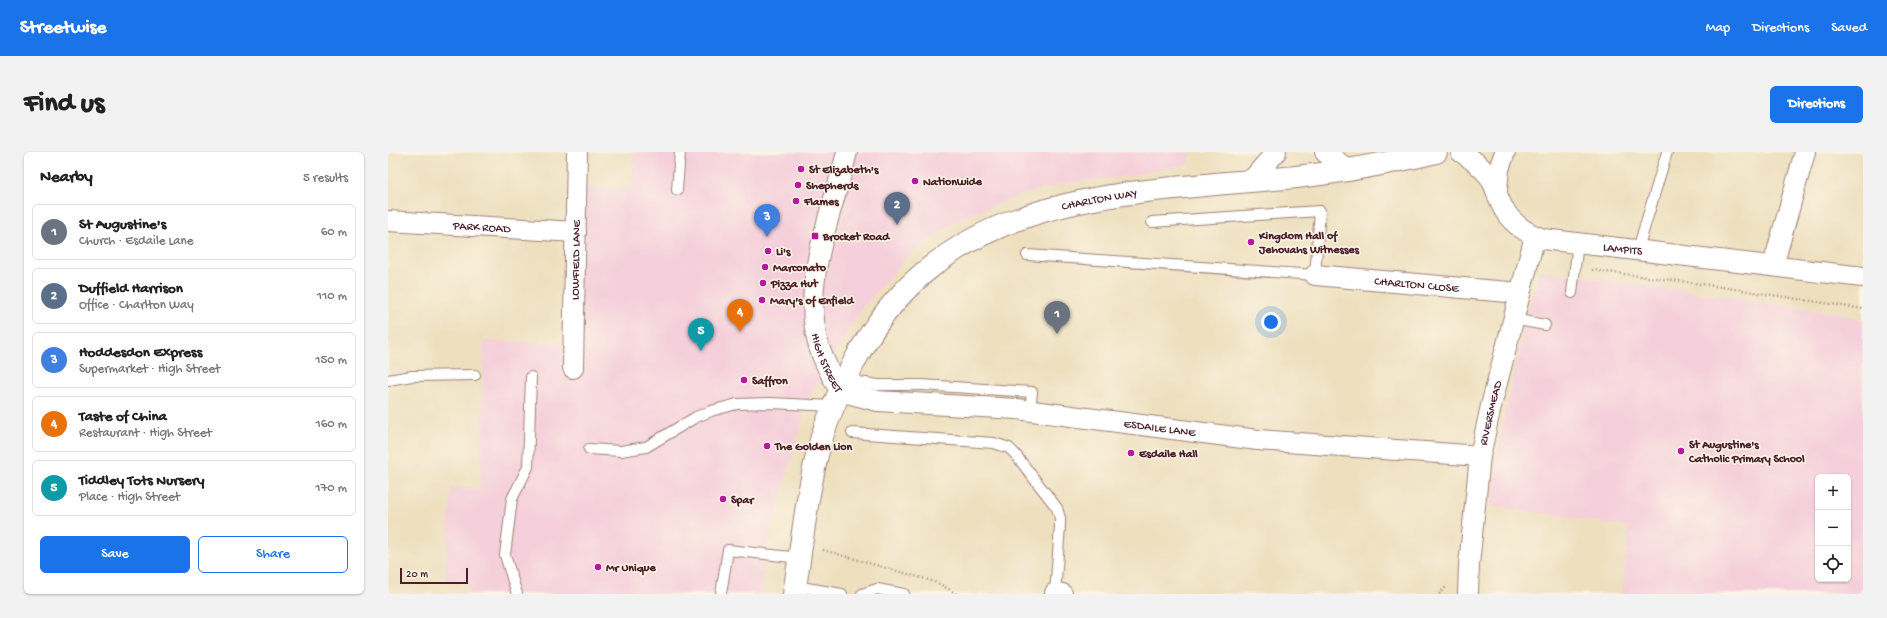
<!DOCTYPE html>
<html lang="en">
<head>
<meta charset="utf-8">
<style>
	:root { --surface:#fff; --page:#f2f2f2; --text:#222; --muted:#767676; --line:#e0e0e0; --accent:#1a73e8 }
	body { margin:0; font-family:"Gochi Hand",sans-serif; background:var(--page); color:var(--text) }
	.controls { position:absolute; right:12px; bottom:12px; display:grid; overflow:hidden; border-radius:6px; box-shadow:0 1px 3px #0004 }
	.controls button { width:36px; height:36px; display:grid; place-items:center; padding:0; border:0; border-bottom:1px solid var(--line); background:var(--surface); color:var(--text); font:20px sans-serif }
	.scale { position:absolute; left:12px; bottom:10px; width:68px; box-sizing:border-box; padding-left:4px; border:2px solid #4a1f2b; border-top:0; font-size:11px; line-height:14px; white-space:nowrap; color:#4a1f2b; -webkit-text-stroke:3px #fcf5e5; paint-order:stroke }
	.you { position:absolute; left:883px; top:170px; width:14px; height:14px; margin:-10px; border:3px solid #fff; border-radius:50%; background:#1a73e8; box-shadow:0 0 0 6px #1a73e833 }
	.badge { display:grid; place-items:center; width:26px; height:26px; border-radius:50%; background:var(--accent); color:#fff; font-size:13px; font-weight:700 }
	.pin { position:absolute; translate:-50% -33px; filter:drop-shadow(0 1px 2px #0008) }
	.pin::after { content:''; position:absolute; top:21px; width:14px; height:12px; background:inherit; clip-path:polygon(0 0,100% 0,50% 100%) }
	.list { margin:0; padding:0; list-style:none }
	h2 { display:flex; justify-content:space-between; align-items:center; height:52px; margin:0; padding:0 16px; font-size:17px }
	h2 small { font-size:13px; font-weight:400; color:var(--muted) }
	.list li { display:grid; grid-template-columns:26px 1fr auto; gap:12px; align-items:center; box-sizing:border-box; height:56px; margin:0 8px 8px; padding:0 8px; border:1px solid var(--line); border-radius:6px }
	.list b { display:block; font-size:15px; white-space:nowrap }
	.list p { margin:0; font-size:13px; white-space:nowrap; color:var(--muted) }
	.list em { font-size:13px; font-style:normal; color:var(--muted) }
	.actions { display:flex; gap:8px; padding:12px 16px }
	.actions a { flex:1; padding:9px 0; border:1px solid var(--accent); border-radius:6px; text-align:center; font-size:14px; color:var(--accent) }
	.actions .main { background:var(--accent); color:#fff }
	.icon { flex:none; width:22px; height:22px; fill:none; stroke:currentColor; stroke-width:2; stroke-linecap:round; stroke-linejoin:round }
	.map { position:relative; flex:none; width:1475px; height:442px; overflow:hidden; border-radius:6px }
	header { display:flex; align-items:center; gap:24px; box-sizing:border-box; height:56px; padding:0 20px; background:var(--accent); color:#fff }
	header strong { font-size:19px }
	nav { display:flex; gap:22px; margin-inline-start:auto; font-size:14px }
	.intro { display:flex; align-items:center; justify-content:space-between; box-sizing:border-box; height:96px; padding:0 24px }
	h1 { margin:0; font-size:28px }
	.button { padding:10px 18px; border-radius:6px; background:var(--accent); color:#fff; font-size:14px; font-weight:700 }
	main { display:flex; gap:24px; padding:0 24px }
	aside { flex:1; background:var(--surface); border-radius:6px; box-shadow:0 1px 3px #0004 }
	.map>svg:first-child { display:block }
	.built { fill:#f5cfdb; fill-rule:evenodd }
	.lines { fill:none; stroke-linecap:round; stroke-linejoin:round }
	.lane-casing { stroke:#9c8075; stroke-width:12 }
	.street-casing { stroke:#9c8075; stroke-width:22 }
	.primary-casing { stroke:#9c8075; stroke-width:24 }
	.path { stroke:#9c8075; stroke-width:2.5; stroke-dasharray:1 3; stroke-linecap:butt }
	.lane { stroke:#fff; stroke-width:10 }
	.street { stroke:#fff; stroke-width:20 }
	.primary { stroke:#fff; stroke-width:22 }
	.poi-dot { fill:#b5179e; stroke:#fcf5e5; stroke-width:1.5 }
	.labels { text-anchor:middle; stroke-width:3; stroke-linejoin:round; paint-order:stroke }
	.poi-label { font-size:12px; font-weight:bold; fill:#4a1f2b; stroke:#fcf5e5; text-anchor:start }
	.street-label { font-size:12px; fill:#4a1f2b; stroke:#fcf5e5 }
</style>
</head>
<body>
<header>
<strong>Streetwise</strong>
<nav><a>Map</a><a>Directions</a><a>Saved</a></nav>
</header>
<div class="intro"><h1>Find us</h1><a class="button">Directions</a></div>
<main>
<aside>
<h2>Nearby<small>5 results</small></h2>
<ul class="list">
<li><span class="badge" style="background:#6b7280">1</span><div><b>St Augustine's</b><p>Church · Esdaile Lane</p></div><em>60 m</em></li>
<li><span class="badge" style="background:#5c6f8a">2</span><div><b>Duffield Harrison</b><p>Office · Charlton Way</p></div><em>110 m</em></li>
<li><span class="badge" style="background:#3f7fe0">3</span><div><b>Hoddesdon Express</b><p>Supermarket · High Street</p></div><em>150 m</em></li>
<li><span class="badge" style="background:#e8710a">4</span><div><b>Taste of China</b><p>Restaurant · High Street</p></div><em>160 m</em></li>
<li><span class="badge" style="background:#0f9aa8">5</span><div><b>Tiddley Tots Nursery</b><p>Place · High Street</p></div><em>170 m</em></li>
</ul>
<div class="actions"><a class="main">Save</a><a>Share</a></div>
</aside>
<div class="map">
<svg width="1475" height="442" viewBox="0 0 1475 442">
	<rect width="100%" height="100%" fill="#fcf5e5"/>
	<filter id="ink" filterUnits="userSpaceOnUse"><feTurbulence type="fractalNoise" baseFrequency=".025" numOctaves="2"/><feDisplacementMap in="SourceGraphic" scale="8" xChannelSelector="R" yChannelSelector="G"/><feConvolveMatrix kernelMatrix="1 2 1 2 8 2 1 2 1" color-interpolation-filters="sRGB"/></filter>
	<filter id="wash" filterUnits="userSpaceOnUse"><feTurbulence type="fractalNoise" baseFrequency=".012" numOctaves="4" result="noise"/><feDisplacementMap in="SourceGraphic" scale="16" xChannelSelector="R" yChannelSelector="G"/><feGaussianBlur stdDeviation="0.9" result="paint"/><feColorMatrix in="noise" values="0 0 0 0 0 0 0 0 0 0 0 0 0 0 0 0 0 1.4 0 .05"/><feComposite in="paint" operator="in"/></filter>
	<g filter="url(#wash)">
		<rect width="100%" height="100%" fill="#eee0bf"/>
		<!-- built -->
		<g class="built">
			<path d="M245,0h558l-2,12 -69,13 -51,5 -48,13 -67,26 -49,38 -40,45 -23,36 -33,58 -41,142 -8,54h-291l-1,-11 -23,-1 6,-94h29l4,-147 83,2 18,-156 47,1z"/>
			<path d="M1151,118l301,44 23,6v274h-241l7,-67 -139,-22 12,-79 8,-39 18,-78zM1430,325h30v102h-30z"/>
		</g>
	</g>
	<g filter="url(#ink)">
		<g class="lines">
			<!-- lane casing -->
			<g class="lane-casing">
				<g id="lane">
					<path d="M289,38l3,-38"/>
					<path d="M1250,97l29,-97"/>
					<path d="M639,103l288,20 5,-64 -168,11"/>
					<path d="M1184,141l6,-51"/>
					<path d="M1125,167l32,6"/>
					<path d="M0,228l24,-4 63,-1"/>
					<path d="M458,228l32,5h44l110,7 -2,19"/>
					<path d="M464,281l142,10 15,5 6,6 42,54 3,10v8l-5,68"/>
					<path d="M201,297l32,2 25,-4 50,-30 15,-6 26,-7 33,-1 64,3"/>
					<path d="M407,434l47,8"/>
					<path d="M129,442l-12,-39 7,-56 16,-32 3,-90"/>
					<path d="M333,442l7,-44 72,8"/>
					<path d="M474,442l15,-5 27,5"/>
				</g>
			</g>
			<!-- street casing -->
			<g class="street-casing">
				<g id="street">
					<path id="s1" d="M459,0c-15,63 -47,129 -28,195 5,15 13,30 21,44l38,10 139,8 241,31 222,16"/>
					<path d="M937,0l23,18"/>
					<path id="s2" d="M1073,0c11,7 20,14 28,24 5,7 7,15 10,23 7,20 24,33 44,40l320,38"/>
					<path d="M863,29l25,-29"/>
					<path d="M1109,38l2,-21 6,-17"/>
					<path id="s3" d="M0,69l188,11"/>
					<path d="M1385,114l32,-114"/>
					<path id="s4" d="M927,123l204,18"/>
					<path id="s5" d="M185,216l4,-216"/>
					<path d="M667,441l7,1"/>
					<path id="s6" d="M1080,442l1,-29 11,-109 11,-50 44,-170"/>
				</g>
			</g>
			<!-- primary casing -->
			<g class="primary-casing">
				<g id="primary">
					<path id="s7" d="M406,442c8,-51 13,-104 27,-154 8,-26 19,-50 31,-74 90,-178 271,-172 444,-189 47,-5 94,-14 140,-25"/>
				</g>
			</g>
			<!-- path -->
			<g class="path">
				<path d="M1204,118l110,14 161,25"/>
				<path d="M435,398l106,30 11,4 17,10"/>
				<path d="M1051,442l7,-7"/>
			</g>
			<!-- lane -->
			<use href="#lane" class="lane"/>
			<!-- street -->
			<use href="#street" class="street"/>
			<!-- primary -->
			<use href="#primary" class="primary"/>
		</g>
	</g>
	<!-- markers -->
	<g class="poi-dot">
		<circle cx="413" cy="17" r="4"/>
		<circle cx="527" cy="29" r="4"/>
		<circle cx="410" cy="33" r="4"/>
		<circle cx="408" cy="49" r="4"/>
		<rect x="423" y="80" width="8" height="8" rx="2"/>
		<circle cx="863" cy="90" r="4"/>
		<circle cx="380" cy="99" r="4"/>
		<circle cx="377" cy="115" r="4"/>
		<circle cx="375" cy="131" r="4"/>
		<circle cx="374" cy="148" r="4"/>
		<circle cx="356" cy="228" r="4"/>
		<circle cx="379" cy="294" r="4"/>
		<circle cx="1293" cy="299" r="4"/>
		<circle cx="743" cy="301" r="4"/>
		<circle cx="335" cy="347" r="4"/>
		<circle cx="210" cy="415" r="4"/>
	</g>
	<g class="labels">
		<!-- poi labels -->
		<g class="poi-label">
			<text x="421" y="21">St Elizabeth's</text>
			<text x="535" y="33">Nationwide</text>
			<text x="418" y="37">Shepherds</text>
			<text x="416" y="53">Flames</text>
			<text x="871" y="87">Kingdom Hall of<tspan x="871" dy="14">Jehovahs Witnesses</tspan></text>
			<text x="435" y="88">Brocket Road</text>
			<text x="388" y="103">Li's</text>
			<text x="385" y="119">Marconato</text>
			<text x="383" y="135">Pizza Hut</text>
			<text x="382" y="152">Mary's of Enfield</text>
			<text x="364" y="232">Saffron</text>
			<text x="1301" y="296">St Augustine's<tspan x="1301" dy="14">Catholic Primary School</tspan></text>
			<text x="387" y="298">The Golden Lion</text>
			<text x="751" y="305">Esdaile Hall</text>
			<text x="343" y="351">Spar</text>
			<text x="218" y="419">Mr Unique</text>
		</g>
		<!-- street labels -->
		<g class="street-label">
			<text dy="4" stroke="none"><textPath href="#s7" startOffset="548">CHARLTON WAY</textPath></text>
			<text dy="4" stroke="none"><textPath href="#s3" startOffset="94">PARK ROAD</textPath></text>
			<text dy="4" stroke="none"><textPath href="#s2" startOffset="204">LAMPITS</textPath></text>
			<text dy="4" stroke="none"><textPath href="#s5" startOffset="108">LOWFIELD LANE</textPath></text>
			<text dy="4" stroke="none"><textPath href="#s4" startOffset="102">CHARLTON CLOSE</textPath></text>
			<text dy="4" stroke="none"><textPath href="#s1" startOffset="217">HIGH STREET</textPath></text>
			<text dy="4" stroke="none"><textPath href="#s6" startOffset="183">RIVERSMEAD</textPath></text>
			<text dy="4" stroke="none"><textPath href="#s1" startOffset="571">ESDAILE LANE</textPath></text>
		</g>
	</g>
</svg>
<div class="controls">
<button>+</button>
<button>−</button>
<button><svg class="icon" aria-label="locate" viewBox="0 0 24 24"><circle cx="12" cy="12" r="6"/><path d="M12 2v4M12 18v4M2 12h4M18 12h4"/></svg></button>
</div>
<div class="scale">20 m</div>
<div class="you"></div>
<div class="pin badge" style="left:669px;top:182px;background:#6b7280">1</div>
<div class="pin badge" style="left:509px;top:73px;background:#5c6f8a">2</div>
<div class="pin badge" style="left:379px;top:85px;background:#3f7fe0">3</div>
<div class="pin badge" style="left:352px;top:180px;background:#e8710a">4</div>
<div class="pin badge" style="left:313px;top:199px;background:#0f9aa8">5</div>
</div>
</main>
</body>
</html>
